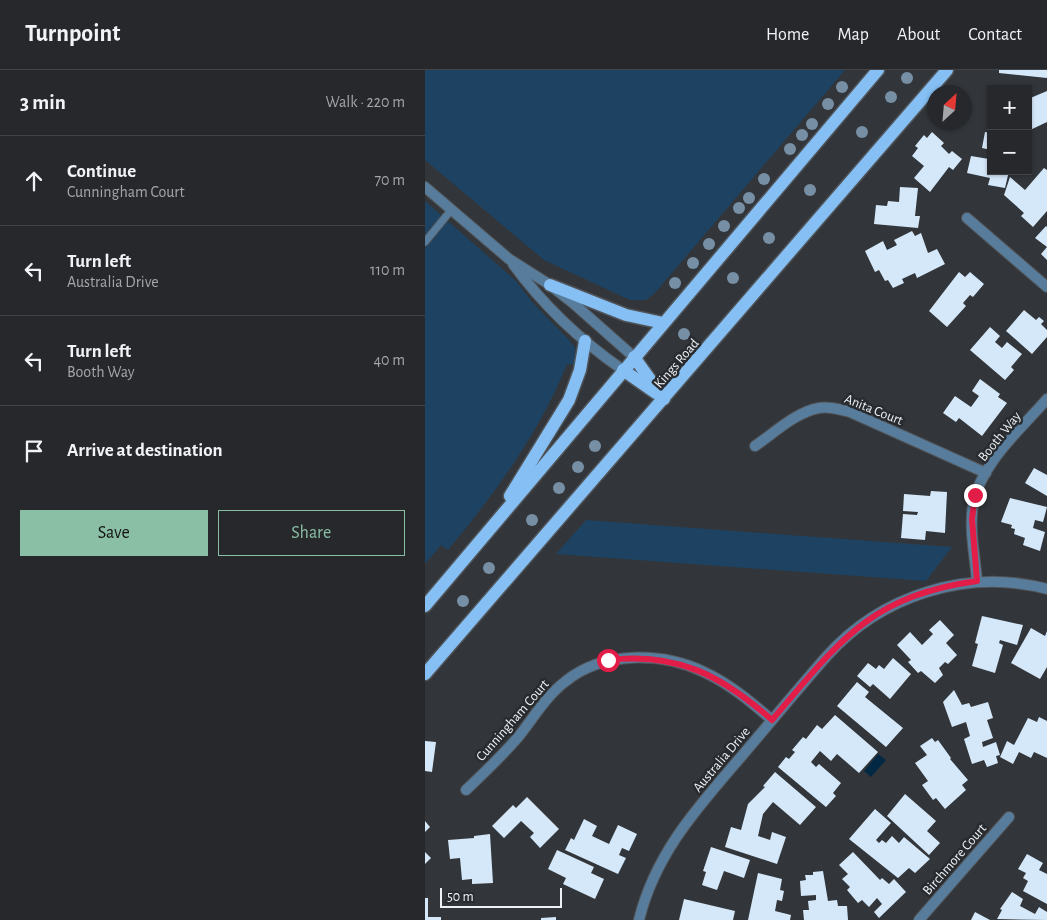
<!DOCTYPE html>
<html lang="en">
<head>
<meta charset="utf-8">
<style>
	:root { --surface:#26282c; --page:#323438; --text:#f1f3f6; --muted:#a4a6a9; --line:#424448; --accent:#8abfa5 }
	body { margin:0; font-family:"Alegreya Sans",sans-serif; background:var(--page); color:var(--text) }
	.controls { position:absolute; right:15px; top:15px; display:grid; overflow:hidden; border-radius:0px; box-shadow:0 1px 4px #0004 }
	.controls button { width:45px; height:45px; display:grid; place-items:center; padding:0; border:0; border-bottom:1px solid var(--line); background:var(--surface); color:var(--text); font:25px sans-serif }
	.compass { position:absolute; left:502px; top:15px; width:45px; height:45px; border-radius:50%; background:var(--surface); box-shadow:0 1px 4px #0004; rotate:26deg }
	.scale { position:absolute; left:15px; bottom:12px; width:122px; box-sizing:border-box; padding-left:5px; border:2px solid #eff2f4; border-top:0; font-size:14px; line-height:18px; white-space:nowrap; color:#eff2f4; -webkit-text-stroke:4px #282c30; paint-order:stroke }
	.stop { position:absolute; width:15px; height:15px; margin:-11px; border:4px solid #e11d48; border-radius:50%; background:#fff }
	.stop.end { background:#e11d48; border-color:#fff; box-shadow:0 1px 5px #0008 }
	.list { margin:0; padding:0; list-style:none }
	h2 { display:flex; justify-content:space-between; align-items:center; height:65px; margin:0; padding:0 20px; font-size:21px }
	h2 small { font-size:16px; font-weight:400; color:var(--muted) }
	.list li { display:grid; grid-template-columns:32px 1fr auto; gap:15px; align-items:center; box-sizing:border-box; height:90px; padding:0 20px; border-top:1px solid var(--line) }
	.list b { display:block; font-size:19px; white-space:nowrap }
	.list p { margin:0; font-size:16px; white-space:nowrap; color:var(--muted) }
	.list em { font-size:16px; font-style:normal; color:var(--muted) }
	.actions { display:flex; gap:10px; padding:15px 20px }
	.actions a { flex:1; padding:11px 0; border:1px solid var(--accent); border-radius:0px; text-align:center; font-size:18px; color:var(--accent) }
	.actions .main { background:var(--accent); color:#111 }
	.icon { flex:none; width:28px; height:28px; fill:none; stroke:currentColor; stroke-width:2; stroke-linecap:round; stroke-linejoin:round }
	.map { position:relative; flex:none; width:622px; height:850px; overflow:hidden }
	header { display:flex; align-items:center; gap:30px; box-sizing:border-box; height:70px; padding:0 25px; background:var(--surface); border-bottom:1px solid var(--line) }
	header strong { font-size:24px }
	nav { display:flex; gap:28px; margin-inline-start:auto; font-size:18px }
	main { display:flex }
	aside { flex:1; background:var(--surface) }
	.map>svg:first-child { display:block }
	.green { fill:#1e4362 }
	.water { fill:#032843 }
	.building { fill:#d5e8fa }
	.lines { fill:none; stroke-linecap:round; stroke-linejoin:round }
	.service-casing { stroke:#505458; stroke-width:9 }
	.minor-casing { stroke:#505458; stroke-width:12 }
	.primary-casing { stroke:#505458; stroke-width:15 }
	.service { stroke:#587c9b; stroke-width:7 }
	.minor { stroke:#587c9b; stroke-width:10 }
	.primary { stroke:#85bff3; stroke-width:12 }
	.tree { fill:#778fa5 }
	.route { stroke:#e11d48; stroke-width:6 }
	.labels { text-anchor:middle; stroke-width:5; stroke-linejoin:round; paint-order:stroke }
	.street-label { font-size:14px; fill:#eff2f4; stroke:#282c30 }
</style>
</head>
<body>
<header>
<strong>Turnpoint</strong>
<nav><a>Home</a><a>Map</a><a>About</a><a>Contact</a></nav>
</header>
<main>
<aside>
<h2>3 min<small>Walk · 220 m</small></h2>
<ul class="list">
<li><svg class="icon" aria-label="ahead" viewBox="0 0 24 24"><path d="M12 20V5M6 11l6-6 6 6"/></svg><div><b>Continue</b><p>Cunningham Court</p></div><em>70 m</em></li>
<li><svg class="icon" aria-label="left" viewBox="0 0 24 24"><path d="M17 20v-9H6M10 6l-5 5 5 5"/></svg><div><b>Turn left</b><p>Australia Drive</p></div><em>110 m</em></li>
<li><svg class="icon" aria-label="left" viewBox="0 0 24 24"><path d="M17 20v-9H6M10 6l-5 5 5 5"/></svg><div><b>Turn left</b><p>Booth Way</p></div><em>40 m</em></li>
<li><svg class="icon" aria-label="arrive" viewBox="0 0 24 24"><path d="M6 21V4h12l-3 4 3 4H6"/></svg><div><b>Arrive at destination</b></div></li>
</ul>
<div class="actions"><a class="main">Save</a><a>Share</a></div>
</aside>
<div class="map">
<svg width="622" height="850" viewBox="0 0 622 850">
	<rect width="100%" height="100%" fill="#32363a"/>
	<!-- green -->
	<g class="green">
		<path d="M0,0h420l-191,224 -8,6h-16l-86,-40 -119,-100z"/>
		<path d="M0,131l91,80 17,22 37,38 5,7v17l-8,-1c-26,66 -73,131 -119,186l-7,-5 -16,19z"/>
		<path d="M161,450l366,27 -26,34 -370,-27z"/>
	</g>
	<!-- water -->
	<path class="water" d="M453,684l8,6 -15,17 -7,-6z"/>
	<!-- building -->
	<g class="building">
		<path d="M574,0h48v8l-48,-5z"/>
		<path d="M622,21v31l-19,9v-32z"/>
		<path d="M507,62l12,11 -3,3 8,8 3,-3 10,8 -9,11 -4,-3 -19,25 -16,-14 10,-12 -12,-10 6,-8 -3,-2 9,-11 3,3z"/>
		<path d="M560,62l6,1v17l-9,-2z"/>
		<path d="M565,83l1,18h18l-4,17 -17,-3 2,-7 -23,-5 4,-17 18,3z"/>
		<path d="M619,98l3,2v41l-14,16 -12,-11 3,-3 -20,-18 6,-18 15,13z"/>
		<path d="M475,117l18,1 -3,28h5l-2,12 -44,-4 2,-19 11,1 1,-5 11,1z"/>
		<path d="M621,156l1,1v33l-6,-6 6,-7 -12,-9z"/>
		<path d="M487,161l3,5 6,-3 7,20 9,-4 8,15 -28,14 -2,-5 -13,6 2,4 -11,5 -5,-8 -3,1 -6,-11 -4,2 -10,-21 18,-10 4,9 10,-5 -3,-5z"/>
		<path d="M534,202l6,5 5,-5 14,12 -11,13 -3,-2 -7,8 3,3 -19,21 -18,-16z"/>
		<path d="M599,240l12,10 3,-3 5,4 -3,3 6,6v7l-15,17 -26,-23z"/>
		<path d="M565,257l10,9 -5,6 7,6 5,-6 15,12 -11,13 3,3 -9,10 -35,-30z"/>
		<path d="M555,309l20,15 -2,3 9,6 -25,33 -23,-18 -3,4 -13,-9 12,-17 16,11 8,-11 -7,-5z"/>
		<path d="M609,398l13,7v21l-22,-13z"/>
		<path d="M506,421l16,1 -2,41 -19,-2 -1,9 -24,-2 2,-24 14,1 1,-3 -15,-1 1,-17 26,2z"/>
		<path d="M585,428l37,9 -4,15 -8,-2 -2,8 12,4 -5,19 -17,-6 2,-7 -11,-4 1,-5 -4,-1 1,-3 -11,-3z"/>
		<path d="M557,546l41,9 -6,20 -17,-5 -1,3 4,2 -8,28 -23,-7 6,-22 -3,-1z"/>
		<path d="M515,550l14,15 -8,8 11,12 -9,9 -3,-2 -6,6 4,7 -8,8 -14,-12 -3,2 -10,-11 3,-2 -14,-15 13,-13 12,13 11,-11 -4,-4z"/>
		<path d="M606,558l14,8 2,-5v36l-7,12 -29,-16z"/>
		<path d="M468,588l18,16 -21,25 -17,-15 -3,3 -13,-11 11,-13 8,6 3,-4 5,4z"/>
		<path d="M432,612l12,10 -4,5 38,31 -17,19 -49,-41z"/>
		<path d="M529,620l8,15 7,-2 2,4 17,-5 5,16 -6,2 6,18 -11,4 1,5 13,-5 4,13 -4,1 2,7 -11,4 -3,-7 -12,4 -8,-25 6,-3 -4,-14 -14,5 -9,-25z"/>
		<path d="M410,645l43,37 -19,21 -22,-19 -6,7 -11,-10 -9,11 5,5 3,-3 22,19 -8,10 3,3 -10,11 -48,-40 8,-10 3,2 6,-7 -3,-2 11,-13 3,2 11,-14 5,4z"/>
		<path d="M614,647l8,4v37l-13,-6 -3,6 -12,-6 -6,12 -13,-7 7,-16 7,4 14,-27 9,4z"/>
		<path d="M507,668l3,4 3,-2 13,18 -1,1 18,21 -6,5 4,5 -21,19 -9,-11 -3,2 -11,-15 6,-4 -13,-18 12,-8 -7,-9z"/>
		<path d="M0,671l11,1 -4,30 -7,-1z"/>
		<path d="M350,702l41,35 -16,18 -27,-23 -10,12 -5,22 12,4 2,-8 14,5 -9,27 -52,-17 6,-20 10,3 7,-26 17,-17 -2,-1z"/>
		<path d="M480,724l31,27 -9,10 13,12 -11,12 -42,-39z"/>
		<path d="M102,727l32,32 -19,19 -10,-11 4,-4 -13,-12 -17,17 -12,-12 21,-21 3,3z"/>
		<path d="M450,739l16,14 -15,17 3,3 3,-3 4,3 6,-7 7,7 5,-6 26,22 -15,14 -6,-5 -11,10 -49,-39z"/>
		<path d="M159,749l13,7 -5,10 17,8 9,-19 19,9 -8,17 -7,-3 -3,7 7,3 -8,16 -53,-24 6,-12 3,2z"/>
		<path d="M0,751l5,6 -5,5z"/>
		<path d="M65,764l3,49 -21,1v-5l-10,1 -2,-22 -10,1 -2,-19 26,-2v-2z"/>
		<path d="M286,777l39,13 -6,18 -20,-7 -7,19 -15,-5 4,-13 -3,-1z"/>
		<path d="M132,780l37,17 -3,6 13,6 -9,20 -32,-15 3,-6 -18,-9z"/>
		<path d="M0,782l6,6 -6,6z"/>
		<path d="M428,782l27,28 2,-2 7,6 5,-5 12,13 -27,26 -5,-6 8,-8 -5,-6 -8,9 -7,-7 -4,3 -11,-13 3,-3 -8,-8 6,-5 -9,-9z"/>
		<path d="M602,784l16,9 -4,7 8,4v30l-24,-13 5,-10 -5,-3 3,-5 -8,-4z"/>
		<path d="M398,801l5,30 9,-1 1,6h9l1,14h-44l-1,-10h6l-1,-9 8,-1v-5l-15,1 -1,-15 6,-1 -1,-5h8v-3z"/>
		<path d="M333,803l24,6 -2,11 4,1 -2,10 -5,-1 -2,11 16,4 -1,5h-42z"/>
		<path d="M587,822l11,7 -3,7 15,8 4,-7 8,5v8l-50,-1 5,-9 -2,-1z"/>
		<path d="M0,828h3v19h13v3h-16z"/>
		<path d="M259,829l51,12 -2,9h-54z"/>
		<path d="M550,842l15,8h-19z"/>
		<path d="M131,847v3h-15v-2z"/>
	</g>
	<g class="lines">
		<!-- service casing -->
		<g class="service-casing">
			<path id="service" d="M0,172l27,-33"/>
		</g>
		<!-- minor casing -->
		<g class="minor-casing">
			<g id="minor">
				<path d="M0,117l84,72 41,26 23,18 61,54"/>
				<path d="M542,148l80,69"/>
				<path d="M88,194c30,41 68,77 110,106"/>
				<path d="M330,376c19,-13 41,-34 64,-38 11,-2 22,2 31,4l136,61"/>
				<path d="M552,511c-2,-25 -8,-51 -4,-76 7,-41 48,-76 74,-106"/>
				<path d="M41,720c18,-17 37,-35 53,-54 15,-19 28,-41 47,-55 37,-30 96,-29 138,-9 26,12 47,30 68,48"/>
				<path d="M214,850c16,-66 58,-112 101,-162 29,-34 57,-68 86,-101 55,-62 141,-89 221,-68"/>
				<path d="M494,850l90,-103"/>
			</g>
		</g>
		<!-- primary casing -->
		<g class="primary-casing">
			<g id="primary">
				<path d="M125,215l76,30 37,8"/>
				<path d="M209,287l30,42"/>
				<path d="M198,300l33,23"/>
				<path d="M85,426l59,-96 11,-30 5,-29"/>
				<path d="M0,536l453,-536"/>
				<path d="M0,604l522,-604"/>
			</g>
		</g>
		<!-- service -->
		<use href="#service" class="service"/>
		<!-- minor -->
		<use href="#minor" class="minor"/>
		<!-- primary -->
		<use href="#primary" class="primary"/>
	</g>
	<!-- trees -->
	<g class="tree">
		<circle cx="482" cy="8" r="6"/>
		<circle cx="417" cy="17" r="6"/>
		<circle cx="466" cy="27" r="6"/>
		<circle cx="403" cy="34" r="6"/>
		<circle cx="387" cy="54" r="6"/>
		<circle cx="437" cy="62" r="6"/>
		<circle cx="377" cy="65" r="6"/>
		<circle cx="365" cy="79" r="6"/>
		<circle cx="339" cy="109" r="6"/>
		<circle cx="385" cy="120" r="6"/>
		<circle cx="324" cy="128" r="6"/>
		<circle cx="314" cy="138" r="6"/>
		<circle cx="299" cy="156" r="6"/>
		<circle cx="344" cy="168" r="6"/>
		<circle cx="284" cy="174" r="6"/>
		<circle cx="268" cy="193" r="6"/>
		<circle cx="308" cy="208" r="6"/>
		<circle cx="250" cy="213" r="6"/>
		<circle cx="259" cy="264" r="6"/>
		<circle cx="170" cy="376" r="6"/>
		<circle cx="153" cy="397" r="6"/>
		<circle cx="134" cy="418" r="6"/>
		<circle cx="107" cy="450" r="6"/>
		<circle cx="64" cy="498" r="6"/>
		<circle cx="38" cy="531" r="6"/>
	</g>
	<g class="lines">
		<!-- route -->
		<path class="route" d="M183,590c69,-8 113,15 164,60 66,-77 97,-124 205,-139l-5,-62 3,-24"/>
	</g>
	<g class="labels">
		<!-- street labels -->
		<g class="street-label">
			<text transform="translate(251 293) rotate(-49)" y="5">Kings Road</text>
			<text transform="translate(449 339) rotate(22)" y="5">Anita Court</text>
			<text transform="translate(574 366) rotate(-51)" y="5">Booth Way</text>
			<text transform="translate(87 650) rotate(-49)" y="5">Cunningham Court</text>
			<text transform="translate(296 689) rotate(-50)" y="5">Australia Drive</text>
			<text transform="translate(529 789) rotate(-49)" y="5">Birchmore Court</text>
		</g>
	</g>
</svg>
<div class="controls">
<button>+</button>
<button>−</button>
</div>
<svg class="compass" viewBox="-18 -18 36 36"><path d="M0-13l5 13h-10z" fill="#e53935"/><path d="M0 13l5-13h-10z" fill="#a4a6a9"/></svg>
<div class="scale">50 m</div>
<div class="stop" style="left:183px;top:590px"></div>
<div class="stop end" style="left:550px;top:425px"></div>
</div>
</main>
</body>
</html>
